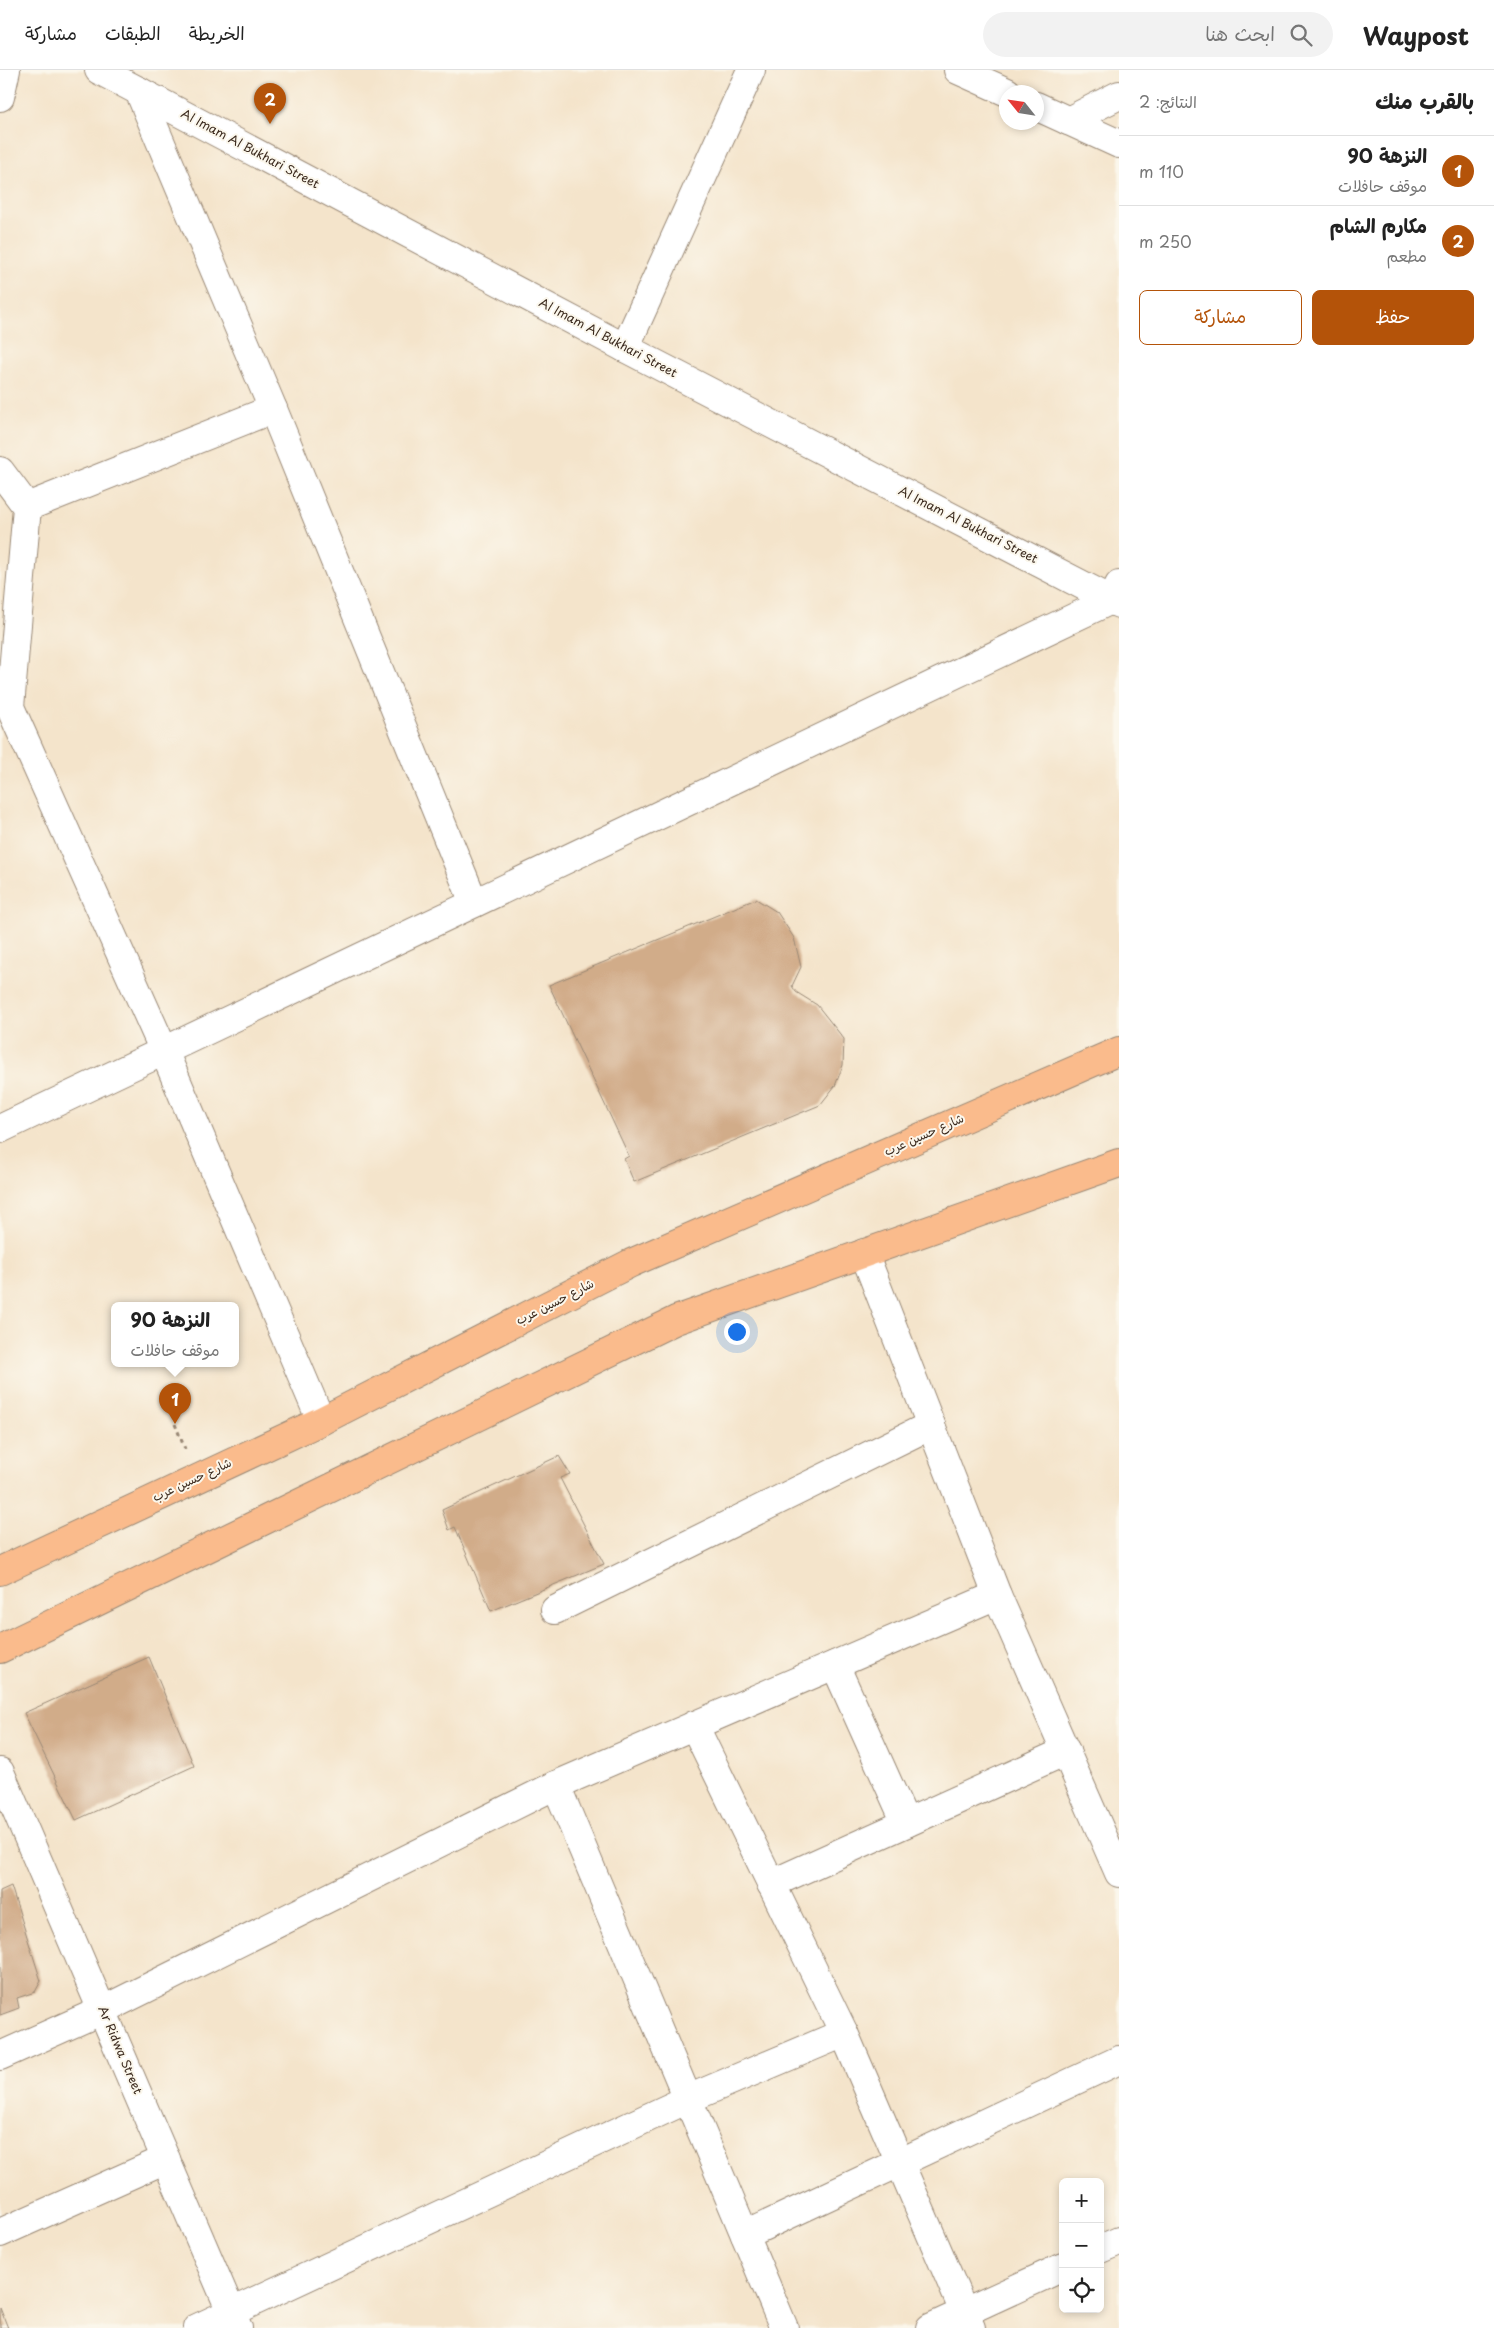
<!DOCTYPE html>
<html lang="ar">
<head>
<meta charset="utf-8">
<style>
	:root { --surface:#fff; --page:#f2f2f2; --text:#222; --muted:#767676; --line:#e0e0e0; --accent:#b45309 }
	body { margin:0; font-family:"Playpen Sans","Playpen Sans Arabic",sans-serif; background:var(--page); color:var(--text); direction:rtl }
	.controls { position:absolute; right:15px; bottom:15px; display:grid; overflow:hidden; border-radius:8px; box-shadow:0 2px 8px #0003 }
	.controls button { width:45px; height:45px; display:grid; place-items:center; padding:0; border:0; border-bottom:1px solid var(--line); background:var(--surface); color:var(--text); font:25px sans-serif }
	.compass { position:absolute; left:999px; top:15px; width:45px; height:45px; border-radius:50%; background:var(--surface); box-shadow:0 2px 8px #0003; rotate:300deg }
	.you { position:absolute; left:736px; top:1261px; width:18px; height:18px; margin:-12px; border:4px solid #fff; border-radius:50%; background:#1a73e8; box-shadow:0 0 0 8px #1a73e833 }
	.badge { display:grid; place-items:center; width:32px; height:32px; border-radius:50%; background:var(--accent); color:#fff; font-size:16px; font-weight:700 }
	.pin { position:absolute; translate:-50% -41px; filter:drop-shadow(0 1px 2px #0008) }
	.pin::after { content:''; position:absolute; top:26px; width:18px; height:15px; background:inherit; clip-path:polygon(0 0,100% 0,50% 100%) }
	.popup { position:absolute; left:111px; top:1232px; width:128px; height:65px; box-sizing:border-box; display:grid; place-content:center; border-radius:8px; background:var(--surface); filter:drop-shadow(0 1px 4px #0005); font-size:16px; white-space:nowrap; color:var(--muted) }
	.popup b { font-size:19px; color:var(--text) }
	.popup::after { content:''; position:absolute; left:50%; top:100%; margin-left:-10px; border:10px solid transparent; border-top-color:var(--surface) }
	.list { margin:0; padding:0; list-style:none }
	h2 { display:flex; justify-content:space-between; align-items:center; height:65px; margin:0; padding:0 20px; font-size:21px }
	h2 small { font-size:16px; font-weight:400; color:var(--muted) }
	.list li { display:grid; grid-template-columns:32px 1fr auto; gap:15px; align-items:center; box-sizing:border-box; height:70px; padding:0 20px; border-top:1px solid var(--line) }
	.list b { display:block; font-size:19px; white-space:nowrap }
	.list p { margin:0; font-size:16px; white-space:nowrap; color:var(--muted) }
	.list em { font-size:16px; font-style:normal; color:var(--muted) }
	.actions { display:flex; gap:10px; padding:15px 20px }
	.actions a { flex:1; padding:11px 0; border:1px solid var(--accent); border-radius:8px; text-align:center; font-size:18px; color:var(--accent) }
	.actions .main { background:var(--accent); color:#fff }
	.icon { flex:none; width:28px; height:28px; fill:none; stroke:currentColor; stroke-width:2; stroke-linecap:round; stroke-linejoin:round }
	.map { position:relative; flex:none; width:1119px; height:2258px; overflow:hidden; direction:ltr }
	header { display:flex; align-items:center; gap:30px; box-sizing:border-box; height:70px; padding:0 25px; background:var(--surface); border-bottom:1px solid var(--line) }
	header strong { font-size:24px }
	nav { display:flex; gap:28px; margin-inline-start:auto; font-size:18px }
	.search { width:350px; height:45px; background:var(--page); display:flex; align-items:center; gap:12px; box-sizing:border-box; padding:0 18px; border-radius:28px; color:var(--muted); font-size:19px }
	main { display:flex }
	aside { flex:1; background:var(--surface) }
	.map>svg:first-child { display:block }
	.building { fill:#d1ac89 }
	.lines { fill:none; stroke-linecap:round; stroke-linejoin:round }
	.minor-casing { stroke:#988774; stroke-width:30 }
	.primary-casing { stroke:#988774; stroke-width:30 }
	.path { stroke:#988774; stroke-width:3; stroke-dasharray:4 4; stroke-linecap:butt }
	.minor { stroke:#fff; stroke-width:28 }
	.primary { stroke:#fabb8c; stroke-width:28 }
	.labels { text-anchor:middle; stroke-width:4; stroke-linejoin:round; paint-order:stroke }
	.street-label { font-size:12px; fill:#3b2a1e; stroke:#fbf7ec }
</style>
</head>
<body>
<header>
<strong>Waypost</strong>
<div class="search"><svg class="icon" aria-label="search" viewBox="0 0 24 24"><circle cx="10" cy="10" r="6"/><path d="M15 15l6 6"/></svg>ابحث هنا</div>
<nav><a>الخريطة</a><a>الطبقات</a><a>مشاركة</a></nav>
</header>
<main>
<aside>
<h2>بالقرب منك<small>النتائج: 2</small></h2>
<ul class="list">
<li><span class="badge">1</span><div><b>النزهة 90</b><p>موقف حافلات</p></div><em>110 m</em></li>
<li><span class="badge">2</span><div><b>مكارم الشام</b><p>مطعم</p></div><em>250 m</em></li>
</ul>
<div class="actions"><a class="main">حفظ</a><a>مشاركة</a></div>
</aside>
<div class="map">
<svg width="1119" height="2258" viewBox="0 0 1119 2258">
	<rect width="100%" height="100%" fill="#fbf7ec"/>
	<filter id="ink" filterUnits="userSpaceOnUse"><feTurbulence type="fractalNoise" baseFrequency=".02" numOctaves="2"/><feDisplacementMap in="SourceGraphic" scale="10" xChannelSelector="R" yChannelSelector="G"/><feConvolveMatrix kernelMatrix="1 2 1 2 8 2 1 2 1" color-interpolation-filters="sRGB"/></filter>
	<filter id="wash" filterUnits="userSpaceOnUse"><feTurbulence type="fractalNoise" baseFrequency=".0096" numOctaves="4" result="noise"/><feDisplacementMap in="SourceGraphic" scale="20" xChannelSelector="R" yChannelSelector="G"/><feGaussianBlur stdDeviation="1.12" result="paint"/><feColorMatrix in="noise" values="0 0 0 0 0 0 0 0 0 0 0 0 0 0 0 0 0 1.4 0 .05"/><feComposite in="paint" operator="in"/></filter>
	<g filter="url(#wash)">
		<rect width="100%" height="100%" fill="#f4e4cb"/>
		<g id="blocks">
			<!-- building -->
			<g class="building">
				<path d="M756,829l21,13 17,26 7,29 -9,19 4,6 21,13 27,34 -1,26 -8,21 -15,19 -186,77 -10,-23 5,-3 -80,-171z"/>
				<path d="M559,1386l11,18 -10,4 44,86 -113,47 -36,-84 -6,3 -7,-20z"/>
				<path d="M149,1587l45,109 -118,54 -52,-107z"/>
				<path d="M11,1816l30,95 -6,11 -18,6 2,10 -19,7v-124z"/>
				<path d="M0,2238l8,20h-8z"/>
			</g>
		</g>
	</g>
	<g filter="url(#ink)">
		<use href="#blocks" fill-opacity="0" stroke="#988774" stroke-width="1"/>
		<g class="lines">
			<!-- minor casing -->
			<g class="minor-casing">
				<g id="minor">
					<path d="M99,0l526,278 494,256"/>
					<path d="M958,0l49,22"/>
					<path d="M139,21l134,318 201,494"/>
					<path d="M0,27l6,-27"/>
					<path d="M1036,36l83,38"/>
					<path d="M1068,51l51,-26"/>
					<path d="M625,278l126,-278"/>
					<path d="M0,401l27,36 -17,200 154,344 157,370"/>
					<path d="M27,437l246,-98"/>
					<path d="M0,1059l1111,-529 8,-15"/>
					<path d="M864,1183l133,342 122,278"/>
					<path d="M555,1540l376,-185"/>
					<path d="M835,1595l71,158"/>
					<path d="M694,1655l150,308 127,295"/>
					<path d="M0,1702l238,556"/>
					<path d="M556,1715l228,543"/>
					<path d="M771,1814l295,-133"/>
					<path d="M0,1986l103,-46 453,-225 441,-190"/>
					<path d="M0,2163l166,-74"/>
					<path d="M745,2165l374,-175"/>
					<path d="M1100,2179l19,-8"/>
					<path d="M197,2258l491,-229 156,-66"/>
					<path d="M930,2258l133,-61"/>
				</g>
			</g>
			<!-- primary casing -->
			<g class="primary-casing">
				<g id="primary">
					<path d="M0,1501l321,-150 310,-158 488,-212"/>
					<path d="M0,1579l676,-329 443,-157"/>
				</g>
			</g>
			<!-- path -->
			<path class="path" d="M175,1354l10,25"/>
			<!-- minor -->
			<use href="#minor" class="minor"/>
			<!-- primary -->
			<use href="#primary" class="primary"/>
		</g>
	</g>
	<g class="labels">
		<!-- street labels -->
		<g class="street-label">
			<text transform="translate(250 79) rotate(28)" y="4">Al Imam Al Bukhari Street</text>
			<text transform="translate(608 268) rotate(28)" y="4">Al Imam Al Bukhari Street</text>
			<text transform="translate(968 455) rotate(27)" y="4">Al Imam Al Bukhari Street</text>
			<text transform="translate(924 1065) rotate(-24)" y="4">شارع حسين عرب</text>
			<text transform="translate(555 1232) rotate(-27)" y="4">شارع حسين عرب</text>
			<text transform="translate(192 1410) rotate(-25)" y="4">شارع حسين عرب</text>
			<text transform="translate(120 1980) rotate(67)" y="4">Ar Ridwa Street</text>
		</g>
	</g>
</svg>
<div class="controls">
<button>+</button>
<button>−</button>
<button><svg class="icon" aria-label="locate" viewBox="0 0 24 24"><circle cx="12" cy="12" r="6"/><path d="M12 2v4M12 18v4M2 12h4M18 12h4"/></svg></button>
</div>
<svg class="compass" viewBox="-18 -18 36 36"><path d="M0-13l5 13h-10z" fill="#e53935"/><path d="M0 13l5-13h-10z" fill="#767676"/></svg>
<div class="you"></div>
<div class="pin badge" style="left:175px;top:1354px">1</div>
<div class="popup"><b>النزهة 90</b>موقف حافلات</div>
<div class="pin badge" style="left:270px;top:54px">2</div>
</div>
</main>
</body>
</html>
